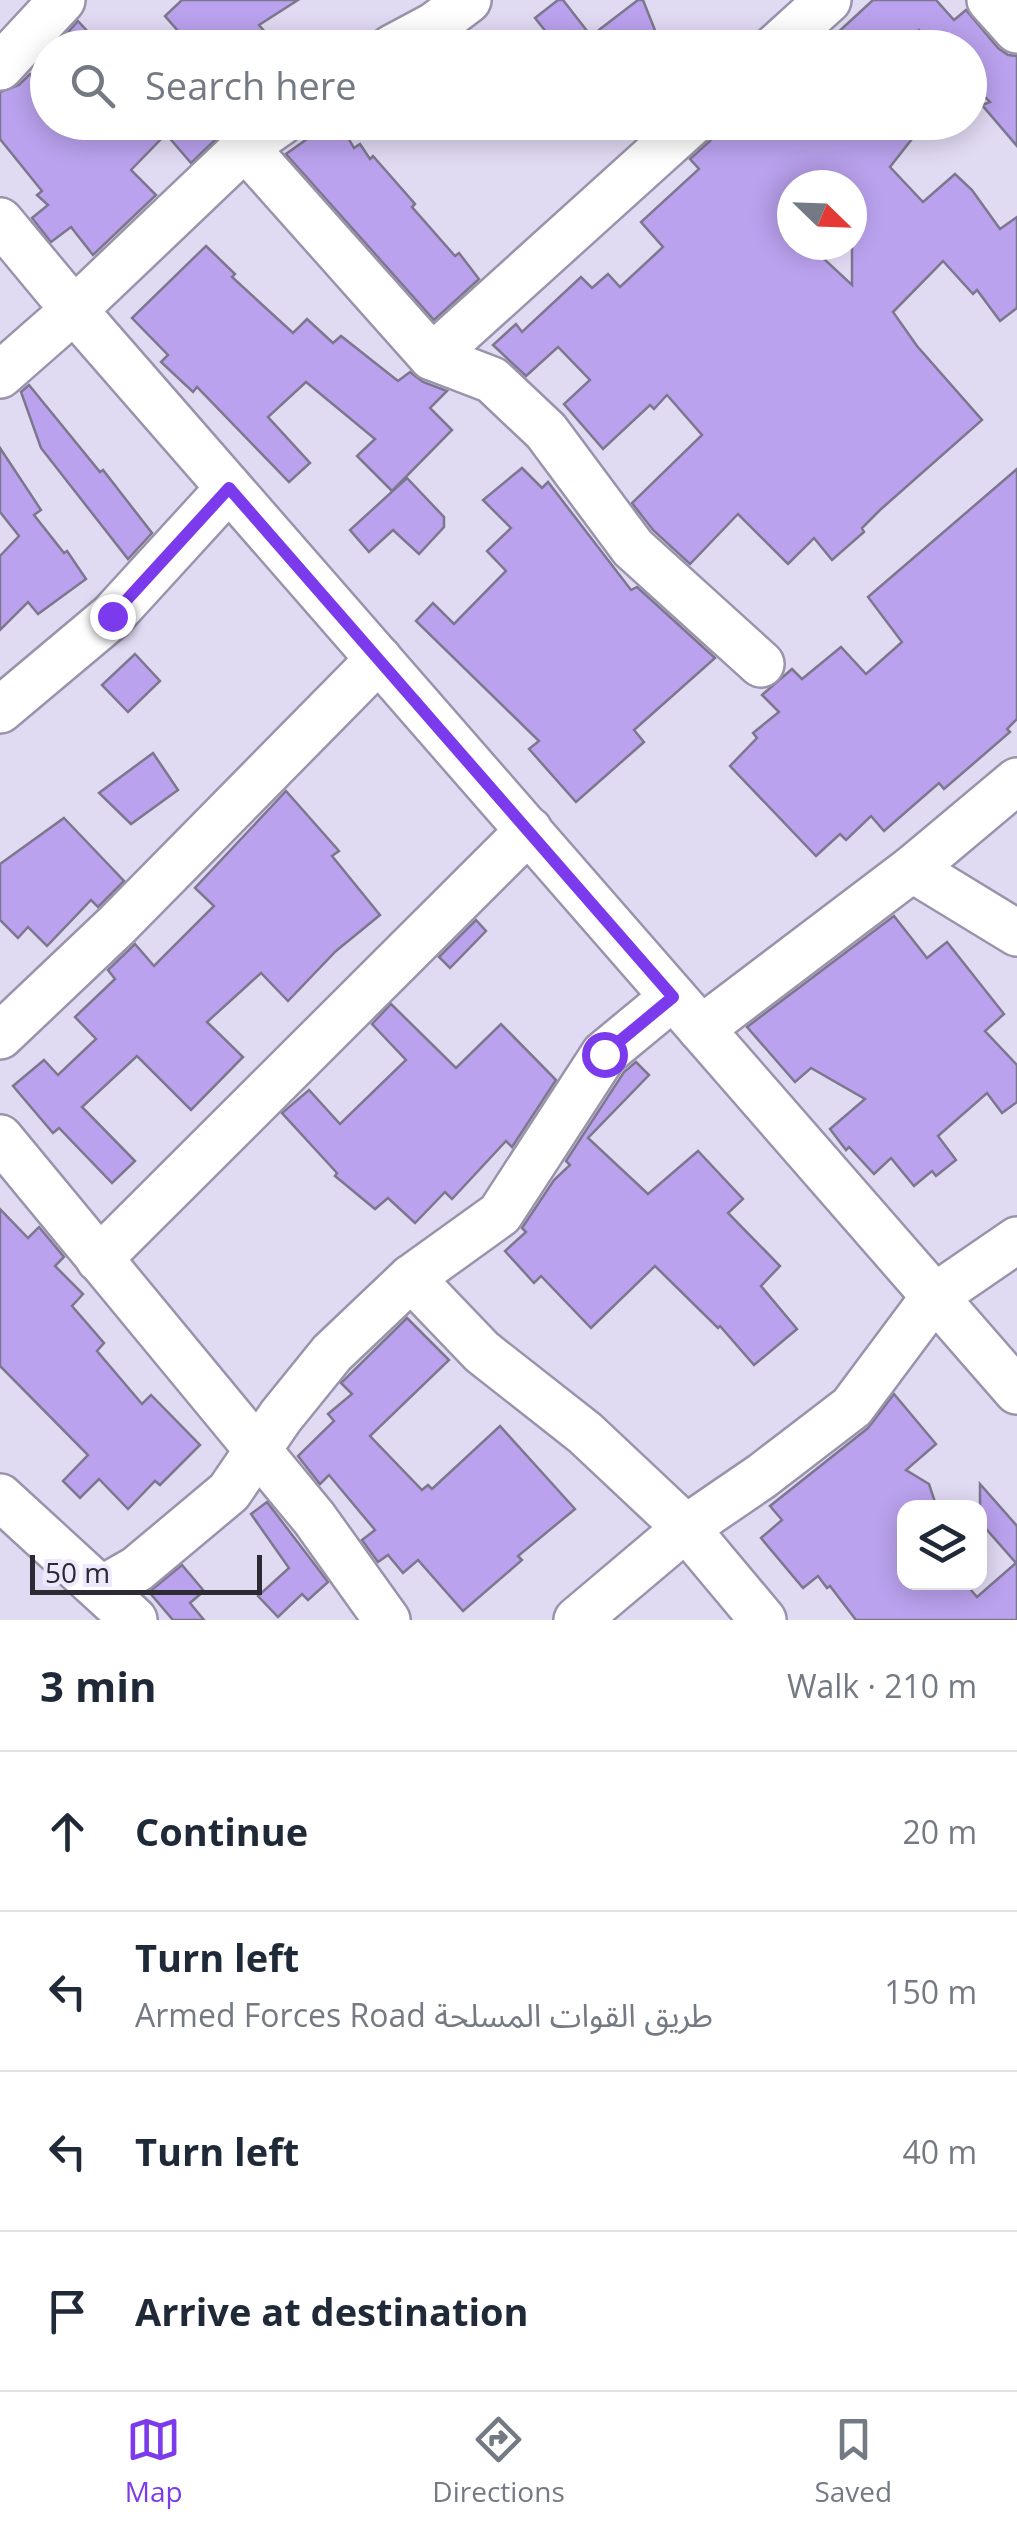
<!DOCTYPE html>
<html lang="en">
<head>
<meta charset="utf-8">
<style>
	:root { --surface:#fff; --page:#f6f6f7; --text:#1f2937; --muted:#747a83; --line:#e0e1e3; --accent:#7c3aed }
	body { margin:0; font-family:"Open Sans","Noto Sans Arabic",sans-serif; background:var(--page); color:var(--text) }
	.controls { position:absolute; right:30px; bottom:30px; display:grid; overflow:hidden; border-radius:20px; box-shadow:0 5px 25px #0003 }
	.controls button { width:90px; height:90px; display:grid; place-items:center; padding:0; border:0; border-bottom:2px solid var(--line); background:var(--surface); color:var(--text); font:50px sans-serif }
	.compass { position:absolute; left:777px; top:170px; width:90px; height:90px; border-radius:50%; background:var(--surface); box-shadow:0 5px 25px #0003; rotate:113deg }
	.scale { position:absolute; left:30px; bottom:25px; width:232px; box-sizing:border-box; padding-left:10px; border:5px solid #2d2a34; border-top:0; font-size:28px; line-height:35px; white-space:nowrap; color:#2d2a34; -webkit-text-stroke:8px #ede8fc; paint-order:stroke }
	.stop { position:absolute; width:30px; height:30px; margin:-22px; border:8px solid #7c3aed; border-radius:50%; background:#fff }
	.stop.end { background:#7c3aed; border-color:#fff; box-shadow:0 2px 10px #0008 }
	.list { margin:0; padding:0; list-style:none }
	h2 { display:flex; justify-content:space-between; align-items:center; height:130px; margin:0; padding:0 40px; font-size:42px }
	h2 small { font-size:32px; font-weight:400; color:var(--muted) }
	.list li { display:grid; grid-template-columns:65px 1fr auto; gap:30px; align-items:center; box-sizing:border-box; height:160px; padding:0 40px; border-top:2px solid var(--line) }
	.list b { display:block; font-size:38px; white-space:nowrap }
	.list p { margin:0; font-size:32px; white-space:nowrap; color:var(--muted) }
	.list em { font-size:32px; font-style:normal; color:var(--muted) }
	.icon { flex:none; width:55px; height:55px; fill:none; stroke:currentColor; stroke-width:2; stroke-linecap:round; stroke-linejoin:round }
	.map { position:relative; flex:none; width:1017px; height:1620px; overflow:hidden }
	.search { position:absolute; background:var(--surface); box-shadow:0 5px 25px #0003; left:30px; right:30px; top:30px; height:110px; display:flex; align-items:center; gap:25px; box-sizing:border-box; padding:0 35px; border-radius:55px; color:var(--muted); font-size:38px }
	.sheet { height:770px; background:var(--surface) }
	nav { display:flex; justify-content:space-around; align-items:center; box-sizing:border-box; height:140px; border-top:2px solid var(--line); background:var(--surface); font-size:28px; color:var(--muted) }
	nav a { display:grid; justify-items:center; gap:5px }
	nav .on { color:var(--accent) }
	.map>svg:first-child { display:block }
	.building { fill:#baa2ee; stroke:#7d778d; stroke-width:2.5; fill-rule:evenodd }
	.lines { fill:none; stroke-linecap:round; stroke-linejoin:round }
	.minor-casing { stroke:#9a93ab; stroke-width:50 }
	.minor { stroke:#fff; stroke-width:45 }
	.route { stroke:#7c3aed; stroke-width:12 }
</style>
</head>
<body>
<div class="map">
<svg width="1017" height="1620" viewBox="0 0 1017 1620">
	<rect width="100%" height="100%" fill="#e1daf3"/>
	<!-- building -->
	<g class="building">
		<path d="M182,0h116l-39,25 20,23h-86l-28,-32z"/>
		<path d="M558,0h5l28,36 47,-36h5l19,48h-103l-24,-30z"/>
		<path d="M873,0h63l18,20 12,-10 32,38 10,7 9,1v90l-35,-41 8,-3 -20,-20v-34h-36l-15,-18 -19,18h-79z"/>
		<path d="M78,21l25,27h-49z"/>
		<path d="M30,74l18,16v32h186l-43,41 -25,-29 -35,36 25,25 -63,60 -22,-28 -20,15 -19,-24 16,-13 -11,-10 5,-4 -42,-52v-47l19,-7z"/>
		<path d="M331,122h8l15,26 6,-4 10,15 3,-3 42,48 -3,3 43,49 4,-3 20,26 -45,41 -148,-166z"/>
		<path d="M718,122h184l13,13 -25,32 33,35 32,-28 17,16 28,39 17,-12v91l-17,13 -23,-31 -4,4 -30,-33 -50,51 24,34 65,74 -102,90 -18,18 2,4 -32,28 -18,-22 -26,26 -50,-50 -48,50 -37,-34 -21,-27 70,-68 -35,-40 -13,14 -4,-4 -47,44 -39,-45 26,-24 -32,-33 -32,29 -33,-31 23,-21 6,8 59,-55 11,11 16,-14 12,13 43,-40 -22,-25 58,-53 -9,-10 20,-18zM792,185h60v100l-43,-40h-17z"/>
		<path d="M206,246l29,28 -3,3 61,56 14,-14 26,24 8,-7 57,45 12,-9 13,10 24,9 -17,17 22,22 -60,61 -35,-35 18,-17 -69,-57 -38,35 42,46 -21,19 -92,-95 -4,5 -32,-30 7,-7 -36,-37z"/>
		<path d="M29,385l71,87 3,-2 49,63 -24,26 -87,-111 -20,-56z"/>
		<path d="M0,448l41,62 -7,5 30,38 3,-2 19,28 -48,35 -10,-12 -28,28v-74l19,-20 -19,-24z"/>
		<path d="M522,468l20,20 6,-6 83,108 6,-3 78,71 -81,72 10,12 -68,60 -47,-53 10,-8 -123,-120 17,-18 21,21 52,-53 -19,-20 24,-23 -28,-28z"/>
		<path d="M1017,469v250l-10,10 3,3 -66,57 -5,-6 -55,48 -13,-15 -25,24 -6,-6 -24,22 -86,-90 27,-28 -4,-5 26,-21 -17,-17 30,-26 10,10 39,-32 25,27 36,-32 -34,-45z"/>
		<path d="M407,478l37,39v10l-25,27 -26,-24 -24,22 -19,-22z"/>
		<path d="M135,654l25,27 -32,31 -26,-27z"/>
		<path d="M153,753l25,37 -47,34 -32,-31z"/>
		<path d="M286,791l53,60 -7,5 48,59 -44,36 -48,50 -27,-28 -54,49 36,35 -52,53 -54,-54 -55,51 53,54 -23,22 -53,-55 -6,5 -40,-47 31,-26 14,15 38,-36 -21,-22 40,-38 -7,-9 27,-26 19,22 60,-60 -19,-18z"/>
		<path d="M64,818l60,63 -26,26 -7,-7 -44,46 -19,-19 -10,11 -18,-18v-56z"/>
		<path d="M894,916l33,42 20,-16 57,72 -19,17 32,34v37l-15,11 -15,-20 -49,43 18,24 -20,16 -4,-5 -18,15 -23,-28 -17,16 -25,-27 -3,3 -16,-21 35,-30 -54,-31 -16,14 -48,-55z"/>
		<path d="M476,920l10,11 -36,37 -11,-11z"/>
		<path d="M391,1004l65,64 45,-44 55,56 -44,67 -6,-6 -54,58 -7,-7 -30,31 -27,-25 -13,11 -40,-33 2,-3 -55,-60 27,-23 31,34 66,-64 -34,-36z"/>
		<path d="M636,1062l13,13 -61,63 60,56 50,-43 45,48 -15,14 52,53 -19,20 36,43 -43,36 -34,-39 -2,2 -63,-62 -64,62 -50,-52 -7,7 -29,-32 21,-19 -4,-4 32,-48 16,-15 -4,-4 58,-89z"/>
		<path d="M0,1209l28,29 11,-11 25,30 -9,9 28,28 -11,12 32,37 -7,8 45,53 9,-9 49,50 -40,40 -5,-4 -27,28 -29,-30 -19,19 -17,-17 25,-26 -88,-89z"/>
		<path d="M407,1318l42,42 -79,76 52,54 6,-5 4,4 68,-63 75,83 -57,47 4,4 -59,51 -45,-51 -15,13 -15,-18 -10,7 -16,-22 13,-10 -46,-55 -9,9 -22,-28 36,-35 -6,-7 24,-20 -11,-11z"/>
		<path d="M894,1394l42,50 -30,26 23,14 8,24h-33v74h60l13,15 39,-34 -36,-41v-38l37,42v94h-161l-26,-34 -3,2 -9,-12 -15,12 -42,-50 21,-18 -12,-14 98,-78z"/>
		<path d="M267,1502l61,80 -20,18 -6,-6 -24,23 -20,-21 31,-28 -38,-54z"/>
		<path d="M182,1565l22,26 -14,12 14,17h-31l-24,-28z"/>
	</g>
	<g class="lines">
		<!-- minor casing -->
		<g class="minor-casing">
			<g id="minor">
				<path d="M990,0l27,30"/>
				<path d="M392,48l43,-23 33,-25"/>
				<path d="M775,48l53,-48"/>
				<path d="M0,67l62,-67"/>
				<path d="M245,147l187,210 60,23 54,51 87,117 128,116"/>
				<path d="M0,221l74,89 943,1081"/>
				<path d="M432,357l260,-235"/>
				<path d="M0,375l74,-65 171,-163 36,-25"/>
				<path d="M0,710l112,-94 117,-128"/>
				<path d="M912,869l105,64"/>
				<path d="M701,1029l211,-160 105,-88"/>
				<path d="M0,1036l117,-111 262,-266"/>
				<path d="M0,1138l314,380 73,102"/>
				<path d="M99,1259l430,-429"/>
				<path d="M411,1278l71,74 103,81 101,95 77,92"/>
				<path d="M0,1497l134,123"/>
				<path d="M102,1589l35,-20 92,-77 52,-76 51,-63 79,-75 89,-64 104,-160 69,-57"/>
				<path d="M577,1620l109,-92 76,-52 90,-69 82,-110 83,-57"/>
			</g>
		</g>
		<!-- minor -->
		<use href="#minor" class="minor"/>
	</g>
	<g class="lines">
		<!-- route -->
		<path class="route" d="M112,616l117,-128 444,509 -69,57"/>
	</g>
</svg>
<div class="controls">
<button><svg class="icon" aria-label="layers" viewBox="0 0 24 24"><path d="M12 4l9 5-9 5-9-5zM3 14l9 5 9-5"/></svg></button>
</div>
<svg class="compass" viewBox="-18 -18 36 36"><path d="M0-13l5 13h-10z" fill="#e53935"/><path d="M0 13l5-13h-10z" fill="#747a83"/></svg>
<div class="scale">50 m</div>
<div class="stop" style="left:604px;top:1054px"></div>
<div class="stop end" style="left:112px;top:616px"></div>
<div class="search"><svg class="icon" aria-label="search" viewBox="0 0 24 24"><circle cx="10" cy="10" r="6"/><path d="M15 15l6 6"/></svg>Search here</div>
</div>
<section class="sheet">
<h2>3 min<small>Walk · 210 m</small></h2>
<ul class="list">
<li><svg class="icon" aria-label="ahead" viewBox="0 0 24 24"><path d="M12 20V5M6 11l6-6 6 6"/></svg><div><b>Continue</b></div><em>20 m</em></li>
<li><svg class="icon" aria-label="left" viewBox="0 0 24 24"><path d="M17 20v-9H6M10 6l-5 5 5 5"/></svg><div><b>Turn left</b><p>Armed Forces Road طريق القوات المسلحة</p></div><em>150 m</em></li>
<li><svg class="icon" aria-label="left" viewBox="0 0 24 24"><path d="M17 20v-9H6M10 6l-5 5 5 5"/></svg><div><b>Turn left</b></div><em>40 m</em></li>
<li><svg class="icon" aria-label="arrive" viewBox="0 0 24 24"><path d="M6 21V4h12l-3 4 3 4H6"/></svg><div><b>Arrive at destination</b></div></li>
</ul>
</section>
<nav>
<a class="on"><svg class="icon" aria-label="map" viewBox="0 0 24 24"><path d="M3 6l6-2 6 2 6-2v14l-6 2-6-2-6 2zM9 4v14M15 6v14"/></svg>Map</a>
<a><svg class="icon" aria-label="directions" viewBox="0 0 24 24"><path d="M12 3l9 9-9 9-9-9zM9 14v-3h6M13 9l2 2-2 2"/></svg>Directions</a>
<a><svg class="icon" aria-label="saved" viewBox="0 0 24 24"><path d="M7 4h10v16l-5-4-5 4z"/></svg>Saved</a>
</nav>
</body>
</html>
